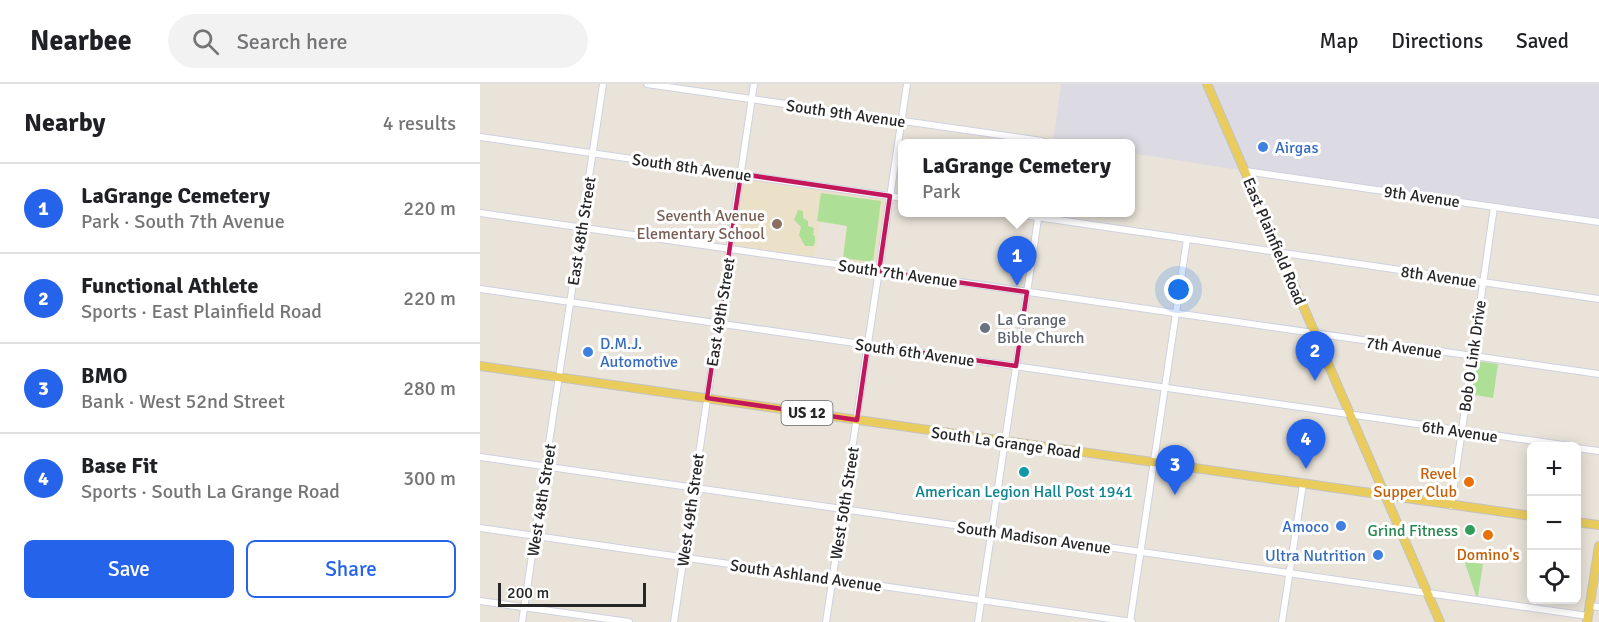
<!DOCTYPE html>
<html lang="en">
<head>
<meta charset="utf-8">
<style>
	:root { --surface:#fff; --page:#f2f2f2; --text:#202124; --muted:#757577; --line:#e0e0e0; --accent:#2563eb }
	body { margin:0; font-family:Signika,sans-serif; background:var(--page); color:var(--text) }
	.controls { position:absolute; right:18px; bottom:18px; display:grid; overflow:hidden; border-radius:9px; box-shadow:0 3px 15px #0003 }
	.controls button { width:54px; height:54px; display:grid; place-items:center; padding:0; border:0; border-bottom:2px solid var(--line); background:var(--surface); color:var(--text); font:30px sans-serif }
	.scale { position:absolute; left:18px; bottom:15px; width:148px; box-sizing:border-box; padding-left:6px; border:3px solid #272727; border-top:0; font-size:16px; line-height:21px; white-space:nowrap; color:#272727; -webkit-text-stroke:4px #fff; paint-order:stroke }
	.you { position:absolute; left:699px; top:206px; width:21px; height:21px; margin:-15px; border:4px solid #fff; border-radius:50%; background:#1a73e8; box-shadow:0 0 0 9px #1a73e833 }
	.badge { display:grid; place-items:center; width:39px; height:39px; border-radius:50%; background:var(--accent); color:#fff; font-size:20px; font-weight:700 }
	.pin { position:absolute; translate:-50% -50px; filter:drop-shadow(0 2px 3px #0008) }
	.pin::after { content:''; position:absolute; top:32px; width:21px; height:18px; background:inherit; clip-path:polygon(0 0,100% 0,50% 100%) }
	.popup { position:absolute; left:418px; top:55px; width:237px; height:78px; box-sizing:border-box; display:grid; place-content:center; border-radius:9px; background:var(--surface); filter:drop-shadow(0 2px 4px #0005); font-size:20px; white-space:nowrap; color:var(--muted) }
	.popup b { font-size:22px; color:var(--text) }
	.popup::after { content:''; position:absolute; left:50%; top:100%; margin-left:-12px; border:12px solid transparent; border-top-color:var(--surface) }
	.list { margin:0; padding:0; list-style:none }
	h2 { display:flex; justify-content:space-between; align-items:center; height:78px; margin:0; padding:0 24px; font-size:26px }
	h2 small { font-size:20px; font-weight:400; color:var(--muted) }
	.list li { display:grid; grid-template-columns:39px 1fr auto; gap:18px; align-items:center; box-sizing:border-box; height:90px; padding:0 24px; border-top:2px solid var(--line) }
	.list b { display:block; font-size:22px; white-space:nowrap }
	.list p { margin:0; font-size:20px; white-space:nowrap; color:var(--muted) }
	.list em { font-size:20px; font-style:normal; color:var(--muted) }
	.actions { display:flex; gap:12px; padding:18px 24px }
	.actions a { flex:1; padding:14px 0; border:2px solid var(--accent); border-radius:9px; text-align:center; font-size:21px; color:var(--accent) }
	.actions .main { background:var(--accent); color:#fff }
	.icon { flex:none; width:33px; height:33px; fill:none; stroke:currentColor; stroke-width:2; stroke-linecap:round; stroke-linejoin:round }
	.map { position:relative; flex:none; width:1119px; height:538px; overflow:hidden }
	header { display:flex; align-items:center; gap:36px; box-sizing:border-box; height:84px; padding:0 30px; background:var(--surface); border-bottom:2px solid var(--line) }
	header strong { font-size:28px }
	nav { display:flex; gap:33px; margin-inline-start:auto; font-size:21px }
	.search { width:420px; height:54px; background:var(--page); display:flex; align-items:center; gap:15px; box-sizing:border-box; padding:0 21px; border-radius:33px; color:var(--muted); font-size:22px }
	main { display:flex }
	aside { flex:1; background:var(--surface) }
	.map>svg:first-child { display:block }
	.industrial { fill:#dcdae2 }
	.education { fill:#ebe0c8 }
	.green { fill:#aedf97 }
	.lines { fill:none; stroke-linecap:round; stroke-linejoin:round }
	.minor-casing { stroke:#ced1e0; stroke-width:8 }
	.major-casing { stroke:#c3c3c3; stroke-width:10 }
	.minor { stroke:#fff; stroke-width:6 }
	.major { stroke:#eacc5d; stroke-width:8 }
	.marked { fill:none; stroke:#c2185b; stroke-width:4.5; stroke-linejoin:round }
	.shop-dot { fill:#3f7fe0; stroke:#fff; stroke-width:2 }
	.education-dot { fill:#8d6e63; stroke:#fff; stroke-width:2 }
	.worship-dot { fill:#6b7280; stroke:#fff; stroke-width:2 }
	.culture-dot { fill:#0f9aa8; stroke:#fff; stroke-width:2 }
	.food-dot { fill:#e8710a; stroke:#fff; stroke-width:2 }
	.leisure-dot { fill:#2e9e5b; stroke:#fff; stroke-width:2 }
	.labels { text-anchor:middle; stroke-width:6; stroke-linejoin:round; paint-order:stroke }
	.shield { fill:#fff; stroke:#686868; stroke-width:1.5 }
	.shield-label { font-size:15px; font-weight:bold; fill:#272727 }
	.street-label { font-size:16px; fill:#272727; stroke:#fff }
	.shop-label { font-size:16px; fill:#366cbe; stroke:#fff; text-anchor:start }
	.education-label { font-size:16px; fill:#785e54; stroke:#fff; text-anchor:end }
	.worship-label { font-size:16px; fill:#5b616d; stroke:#fff; text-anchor:start }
	.food-label { font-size:16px; fill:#c56008; stroke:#fff; text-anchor:end }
	.culture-label { font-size:16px; fill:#0d838f; stroke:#fff }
	.leisure-label { font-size:16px; fill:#27864d; stroke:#fff; text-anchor:end }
</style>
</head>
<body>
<header>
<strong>Nearbee</strong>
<div class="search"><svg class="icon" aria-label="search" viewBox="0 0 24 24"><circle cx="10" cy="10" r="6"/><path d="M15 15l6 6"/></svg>Search here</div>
<nav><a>Map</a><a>Directions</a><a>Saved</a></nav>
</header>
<main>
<aside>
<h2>Nearby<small>4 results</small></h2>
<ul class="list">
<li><span class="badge">1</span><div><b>LaGrange Cemetery</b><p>Park · South 7th Avenue</p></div><em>220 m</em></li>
<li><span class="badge">2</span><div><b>Functional Athlete</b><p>Sports · East Plainfield Road</p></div><em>220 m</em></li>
<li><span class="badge">3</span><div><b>BMO</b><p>Bank · West 52nd Street</p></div><em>280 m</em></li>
<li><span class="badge">4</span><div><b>Base Fit</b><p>Sports · South La Grange Road</p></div><em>300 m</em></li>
</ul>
<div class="actions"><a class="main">Save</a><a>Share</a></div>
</aside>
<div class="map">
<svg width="1119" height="538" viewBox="0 0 1119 538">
	<rect width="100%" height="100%" fill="#e9e3d9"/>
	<!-- industrial -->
	<path class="industrial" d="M581,0h538v141l-339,-49 -20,-6 -109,-17v-10h-78z"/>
	<!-- education -->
	<path class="education" d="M261,91l148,22 -11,72 -36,-5 5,-38 -27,-4 -6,38 -83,-13z"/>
	<!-- green -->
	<g class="green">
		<path d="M341,109l60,8 -8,61 -30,-4 4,-32 -30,-5z"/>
		<path d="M318,126l5,1v7l5,3v5l6,2 -1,7 2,1v7l-2,3h-8l-6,-11 2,-8 -7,-7z"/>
		<path d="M997,277l21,3 -5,34 -24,-4 4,-27z"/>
		<path d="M989,478l14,2 -5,32h-2l-11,-33z"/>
	</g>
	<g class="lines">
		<!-- minor casing -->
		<g class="minor-casing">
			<g id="minor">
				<path d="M167,0l395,57 4,2"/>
				<path d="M0,53l423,61"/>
				<path d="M765,87l354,51"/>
				<path d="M523,128l596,87"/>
				<path d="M0,129l1119,161"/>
				<path d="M0,205l1090,157"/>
				<path d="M1096,364l23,3"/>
				<path d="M0,373l1108,159"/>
				<path d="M971,422l43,-299"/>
				<path d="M0,444l652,94"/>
				<path d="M0,517l149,21"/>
				<path d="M1110,522l9,1"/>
				<path d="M42,538l81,-538"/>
				<path d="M194,538l80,-538"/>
				<path d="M346,538l81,-538"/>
				<path d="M498,538l61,-410"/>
				<path d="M650,538l57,-383"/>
				<path d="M802,538l21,-138"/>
			</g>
		</g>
		<!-- major casing -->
		<g class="major-casing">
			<g id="major">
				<path d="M727,0l233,538"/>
				<path d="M0,282l1052,150"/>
				<path d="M1096,438l23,3"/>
				<path d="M1107,538l12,-76"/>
			</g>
		</g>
		<!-- minor -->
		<use href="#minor" class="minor"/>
		<!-- major -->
		<use href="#major" class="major"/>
	</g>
	<!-- marked area -->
	<path class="marked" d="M261,90l149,22 -11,75 148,21 -11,74 -148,-21 -11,75 -150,-22z"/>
	<!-- markers -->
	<g class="shop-dot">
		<circle cx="783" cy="63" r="6"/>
		<circle cx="108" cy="268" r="6"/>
		<circle cx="861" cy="442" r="6"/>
		<circle cx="898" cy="471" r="6"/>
	</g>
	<circle class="education-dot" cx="297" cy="140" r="6"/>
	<circle class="worship-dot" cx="505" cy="244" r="6"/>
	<circle class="culture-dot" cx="544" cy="388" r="6"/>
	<g class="food-dot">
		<circle cx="989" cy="398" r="6"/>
		<circle cx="1008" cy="451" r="6"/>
	</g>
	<circle class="leisure-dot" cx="990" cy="446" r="6"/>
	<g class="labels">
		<!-- shield labels -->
		<rect class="shield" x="301.5" y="317" width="51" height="24" rx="4.5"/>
		<g class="shield-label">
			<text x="327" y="334">US 12</text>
		</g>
		<!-- street labels -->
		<g class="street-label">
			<text transform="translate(366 29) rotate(8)" y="6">South 9th Avenue</text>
			<text transform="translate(212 83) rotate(8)" y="6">South 8th Avenue</text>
			<text transform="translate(942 112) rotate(8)" y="6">9th Avenue</text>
			<text transform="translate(101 147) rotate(-81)" y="6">East 48th Street</text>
			<text transform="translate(795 157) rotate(67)" y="6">East Plainfield Road</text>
			<text transform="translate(418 189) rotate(8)" y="6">South 7th Avenue</text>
			<text transform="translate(959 192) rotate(8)" y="6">8th Avenue</text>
			<text transform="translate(240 228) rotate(-81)" y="6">East 49th Street</text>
			<text transform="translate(924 263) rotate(8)" y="6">7th Avenue</text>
			<text transform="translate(435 268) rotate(8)" y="6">South 6th Avenue</text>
			<text transform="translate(992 272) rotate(-82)" y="6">Bob O Link Drive</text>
			<text transform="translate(980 347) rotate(8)" y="6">6th Avenue</text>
			<text transform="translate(526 358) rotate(8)" y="6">South La Grange Road</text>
			<text transform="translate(61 416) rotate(-81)" y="6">West 48th Street</text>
			<text transform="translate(364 419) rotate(-81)" y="6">West 50th Street</text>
			<text transform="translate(210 426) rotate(-82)" y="6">West 49th Street</text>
			<text transform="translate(554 453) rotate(8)" y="6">South Madison Avenue</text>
			<text transform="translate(326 491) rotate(8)" y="6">South Ashland Avenue</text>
		</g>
		<!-- shop labels -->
		<g class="shop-label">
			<text x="795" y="69">Airgas</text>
			<text x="120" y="265">D.M.J.<tspan x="120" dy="18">Automotive</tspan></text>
			<text x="849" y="448" text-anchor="end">Amoco</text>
			<text x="886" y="477" text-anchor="end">Ultra Nutrition</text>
		</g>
		<!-- education labels -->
		<g class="education-label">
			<text x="285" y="137">Seventh Avenue<tspan x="285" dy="18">Elementary School</tspan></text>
		</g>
		<!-- worship labels -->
		<g class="worship-label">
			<text x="517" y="241">La Grange<tspan x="517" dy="18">Bible Church</tspan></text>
		</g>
		<!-- food labels -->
		<g class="food-label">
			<text x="977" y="395">Revel<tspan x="977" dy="18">Supper Club</tspan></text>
			<text x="1008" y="476" text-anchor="middle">Domino's</text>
		</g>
		<!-- culture labels -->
		<g class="culture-label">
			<text x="544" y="413">American Legion Hall Post 1941</text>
		</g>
		<!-- leisure labels -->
		<g class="leisure-label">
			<text x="978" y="452">Grind Fitness</text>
		</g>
	</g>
</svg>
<div class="controls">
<button>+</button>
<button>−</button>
<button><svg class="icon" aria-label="locate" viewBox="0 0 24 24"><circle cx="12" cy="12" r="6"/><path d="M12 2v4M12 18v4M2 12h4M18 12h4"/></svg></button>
</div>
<div class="scale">200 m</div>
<div class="you"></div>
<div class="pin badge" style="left:537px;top:202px">1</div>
<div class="popup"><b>LaGrange Cemetery</b>Park</div>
<div class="pin badge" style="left:835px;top:297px">2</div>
<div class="pin badge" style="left:695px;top:411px">3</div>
<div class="pin badge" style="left:826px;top:385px">4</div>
</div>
</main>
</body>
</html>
